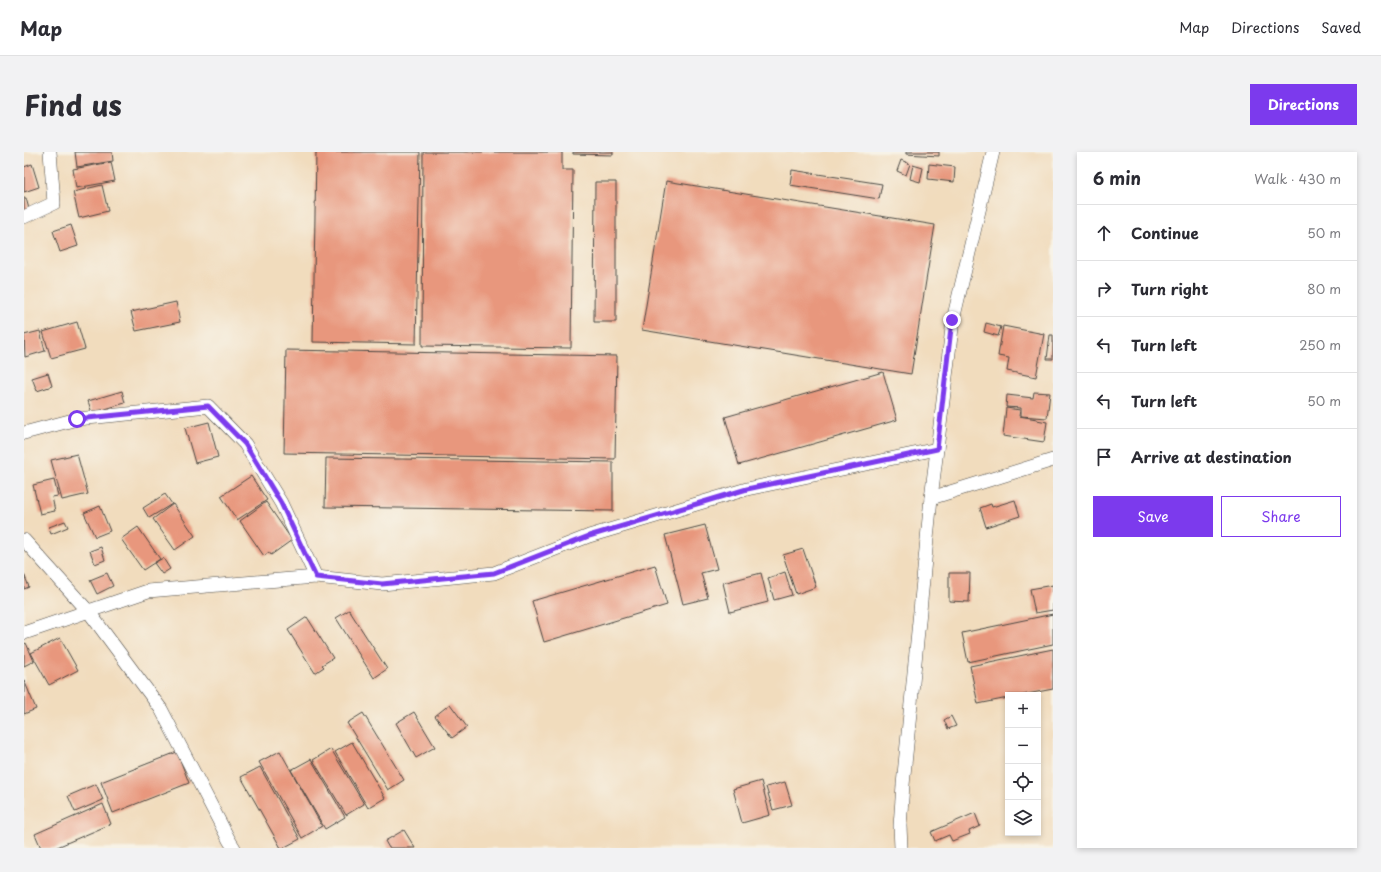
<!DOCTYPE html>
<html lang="en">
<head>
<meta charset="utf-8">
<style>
	:root { --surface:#fff; --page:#f2f2f3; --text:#2b2b33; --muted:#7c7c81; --line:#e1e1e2; --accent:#7c3aed }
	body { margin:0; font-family:"Playpen Sans",sans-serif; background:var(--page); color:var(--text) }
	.controls { position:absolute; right:12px; bottom:12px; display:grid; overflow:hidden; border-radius:0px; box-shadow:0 2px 6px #0003 }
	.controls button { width:36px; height:36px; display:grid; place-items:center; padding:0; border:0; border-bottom:1px solid var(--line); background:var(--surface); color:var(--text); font:20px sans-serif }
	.stop { position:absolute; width:12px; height:12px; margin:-9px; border:3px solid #7c3aed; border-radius:50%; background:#fff }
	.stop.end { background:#7c3aed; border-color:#fff; box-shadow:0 1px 4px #0008 }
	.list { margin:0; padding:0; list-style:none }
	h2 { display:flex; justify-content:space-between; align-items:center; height:52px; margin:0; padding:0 16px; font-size:17px }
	h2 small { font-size:13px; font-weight:400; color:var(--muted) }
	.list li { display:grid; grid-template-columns:26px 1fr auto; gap:12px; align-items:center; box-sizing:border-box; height:56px; padding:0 16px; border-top:1px solid var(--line) }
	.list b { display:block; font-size:15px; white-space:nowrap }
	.list em { font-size:13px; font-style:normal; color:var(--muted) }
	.actions { display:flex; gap:8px; padding:12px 16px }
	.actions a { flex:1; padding:9px 0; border:1px solid var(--accent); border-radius:0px; text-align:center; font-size:14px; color:var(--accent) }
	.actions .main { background:var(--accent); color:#fff }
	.icon { flex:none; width:22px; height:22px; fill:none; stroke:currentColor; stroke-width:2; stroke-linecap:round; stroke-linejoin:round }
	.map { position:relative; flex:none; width:1029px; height:696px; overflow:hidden; border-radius:0px }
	header { display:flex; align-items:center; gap:24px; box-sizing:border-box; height:56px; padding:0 20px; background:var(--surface); border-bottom:1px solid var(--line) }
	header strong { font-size:19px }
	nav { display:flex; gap:22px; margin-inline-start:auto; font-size:14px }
	.intro { display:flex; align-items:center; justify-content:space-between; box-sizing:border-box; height:96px; padding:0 24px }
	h1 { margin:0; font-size:28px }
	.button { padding:10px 18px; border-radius:0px; background:var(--accent); color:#fff; font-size:14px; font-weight:700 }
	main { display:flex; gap:24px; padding:0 24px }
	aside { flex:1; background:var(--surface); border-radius:0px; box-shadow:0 2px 6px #0003 }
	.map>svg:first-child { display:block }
	.building { fill:#e8977d }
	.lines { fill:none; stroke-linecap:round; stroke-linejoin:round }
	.minor-casing { stroke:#494641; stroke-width:14 }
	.minor { stroke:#fff; stroke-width:13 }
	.route { stroke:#7c3aed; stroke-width:5 }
</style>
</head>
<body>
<header>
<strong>Map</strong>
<nav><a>Map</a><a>Directions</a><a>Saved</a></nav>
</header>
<div class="intro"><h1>Find us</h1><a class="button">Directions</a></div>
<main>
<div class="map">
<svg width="1029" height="696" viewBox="0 0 1029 696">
	<rect width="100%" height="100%" fill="#f7f3e8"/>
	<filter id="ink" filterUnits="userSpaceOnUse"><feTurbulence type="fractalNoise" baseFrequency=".025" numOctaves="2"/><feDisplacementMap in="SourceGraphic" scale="8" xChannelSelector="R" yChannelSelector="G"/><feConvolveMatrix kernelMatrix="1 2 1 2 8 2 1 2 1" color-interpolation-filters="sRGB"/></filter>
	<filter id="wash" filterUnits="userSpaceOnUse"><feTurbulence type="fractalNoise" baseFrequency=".012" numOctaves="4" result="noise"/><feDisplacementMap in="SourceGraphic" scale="16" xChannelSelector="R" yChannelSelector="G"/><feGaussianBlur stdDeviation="0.9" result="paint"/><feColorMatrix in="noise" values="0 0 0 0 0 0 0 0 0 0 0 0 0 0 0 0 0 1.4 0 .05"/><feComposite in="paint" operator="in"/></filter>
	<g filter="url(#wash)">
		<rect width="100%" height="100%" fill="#f1dcbd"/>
		<g id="blocks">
			<!-- building -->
			<g class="building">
				<path d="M51,0h37l1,9 -36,6z"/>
				<path d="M292,0h104l-4,192 -103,-2z"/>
				<path d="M399,0h139v18h11l-2,178 -149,-2z"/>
				<path d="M549,0h40v3l-40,-1z"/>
				<path d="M882,0h33v4l-33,-2z"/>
				<path d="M877,8l9,4 -4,11 -9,-4z"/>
				<path d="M87,10l4,19 -39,7 -3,-19z"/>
				<path d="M8,12l7,23 -15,5v-25z"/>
				<path d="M905,12l26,3 -1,15 -26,-3z"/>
				<path d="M889,13l10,3 -3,14 -10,-3z"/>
				<path d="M768,18l90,14 -3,15 -89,-14z"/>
				<path d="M642,29l269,44 -24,149 -269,-44z"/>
				<path d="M571,30h21v140h-22z"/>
				<path d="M78,33l6,26 -29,7 -6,-26z"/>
				<path d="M0,46h2l3,11 -5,2z"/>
				<path d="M47,73l7,21 -18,6 -7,-21z"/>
				<path d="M152,150l4,20 -44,9 -5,-19z"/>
				<path d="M53,170l8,27 -34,9 -8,-26z"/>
				<path d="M962,171l15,4 -3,9 -14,-4z"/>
				<path d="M979,174l41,8 -8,43 -29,-6 2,-13 -11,-2z"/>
				<path d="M16,179l5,20 -20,6 -1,-22z"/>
				<path d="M1026,183h3v24h-6z"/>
				<path d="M262,198l331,6 -2,103 -331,-6z"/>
				<path d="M859,220l14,48 -158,45 -14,-48z"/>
				<path d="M24,221l4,13 -15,5 -5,-13z"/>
				<path d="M98,239l3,12 -33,10 -4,-12z"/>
				<path d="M1010,240l16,1 -3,25 -26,-2v-8l-15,-1 1,-12 26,3z"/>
				<path d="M982,256l14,2 -1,6 18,3v1l10,2 -3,20 -41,-6z"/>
				<path d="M185,270l9,35 -23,6 -10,-35z"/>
				<path d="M53,302l11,40 -26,6 -11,-40z"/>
				<path d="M302,306l287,4v49l-288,-4z"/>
				<path d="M227,324l16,24 -30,20 -16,-24z"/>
				<path d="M30,328l4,16 -6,1 3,14 -15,3 -7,-29z"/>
				<path d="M141,342l7,10 -23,14 -6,-10z"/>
				<path d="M991,348l5,16 -34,11 -6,-19 11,-4 1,3z"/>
				<path d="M242,350l26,38 -21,15 -2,-3 -5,4 -24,-35z"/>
				<path d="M149,352l22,32 -20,14 -22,-31z"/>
				<path d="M76,354l10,25 -15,6 -11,-24z"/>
				<path d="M41,369l3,6 -17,7 -2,-7z"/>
				<path d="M681,373l12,44 -16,4 7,25 -25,6 -18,-69z"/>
				<path d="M114,375l22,32 -17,11 -22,-31z"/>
				<path d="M77,395l4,13 -10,4 -5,-13z"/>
				<path d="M779,397l13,38 -20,7 -13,-39z"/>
				<path d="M139,406l7,11 -8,5 -8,-11z"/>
				<path d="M631,413l12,40 -123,37 -12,-41z"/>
				<path d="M761,420l7,23 -18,5 -6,-22z"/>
				<path d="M83,421l6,13 -16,8 -7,-14z"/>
				<path d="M737,421l7,29 -38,10 -7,-29z"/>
				<path d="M925,421h21l-1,29 -20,-1z"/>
				<path d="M0,422l5,13 -5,2z"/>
				<path d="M1029,433v25l-18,3 -5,-24z"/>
				<path d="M325,458l38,59 -13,9 -38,-60z"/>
				<path d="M1029,462v30l-85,18 -6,-29z"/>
				<path d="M283,465l26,41 -11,7 2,2 -9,6 -27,-43z"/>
				<path d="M36,486l18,32 -29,15 -18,-32z"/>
				<path d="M2,491l8,18 -10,5v-22z"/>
				<path d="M1029,497v40l-31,6h-14v3l-30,6 -8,-38z"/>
				<path d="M0,528l12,29 -12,5z"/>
				<path d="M426,552l17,23 -15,11 -17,-22z"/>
				<path d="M390,560l21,35 -19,11 -20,-35z"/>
				<path d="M339,561l41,67 -16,10 -41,-67z"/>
				<path d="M927,564l5,10 -8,3 -4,-9z"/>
				<path d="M328,590l33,56 -17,10 -33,-56z"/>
				<path d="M307,597l33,55 -18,11 -33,-55z"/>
				<path d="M256,599l42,75 -20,12 -43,-76z"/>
				<path d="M153,600l12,31 -76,30 -12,-31z"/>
				<path d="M287,607l34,58 -20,12 -34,-59z"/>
				<path d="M236,615l40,72 -17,9h-2l-40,-71z"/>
				<path d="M737,629l9,34 -28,8 -9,-34z"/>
				<path d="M761,630l7,23 -19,5 -7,-23z"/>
				<path d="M72,632l7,16 -28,12 -7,-16z"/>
				<path d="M79,652l8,20 -56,24h-14l-6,-14z"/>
				<path d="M951,661l5,13 -11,5 1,3 -18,7 -3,-6 -14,6 -4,-9z"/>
				<path d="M380,678l11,18h-26l-4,-7z"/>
			</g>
		</g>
	</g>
	<g filter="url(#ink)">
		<use href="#blocks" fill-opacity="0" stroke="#494641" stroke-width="1"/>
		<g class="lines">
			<!-- minor casing -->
			<g class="minor-casing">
				<g id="minor">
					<path d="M0,65l30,-14 -4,-51"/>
					<path d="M0,281l53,-14 131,-13 37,38 36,59 35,74"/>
					<path d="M907,346l122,-38"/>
					<path d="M0,388l65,72 72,97 68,131 5,8"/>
					<path d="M0,481l124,-42 168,-14 66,7 112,-11 95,-37 158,-47 190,-40"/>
					<path d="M877,696l-1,-22 3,-41 28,-287 22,-178 40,-168"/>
				</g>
			</g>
			<!-- minor -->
			<use href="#minor" class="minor"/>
		</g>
	</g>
	<g class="lines" filter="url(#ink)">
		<!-- route -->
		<path class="route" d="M53,267l131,-13 37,38 36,59 35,74 66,7 112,-11 95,-37 158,-47 190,-40 15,-129"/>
	</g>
</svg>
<div class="controls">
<button>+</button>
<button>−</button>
<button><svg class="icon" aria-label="locate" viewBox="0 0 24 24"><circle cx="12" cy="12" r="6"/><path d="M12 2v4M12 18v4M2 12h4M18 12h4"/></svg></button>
<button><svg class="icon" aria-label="layers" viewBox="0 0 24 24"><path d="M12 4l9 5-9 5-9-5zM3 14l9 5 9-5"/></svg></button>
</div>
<div class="stop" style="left:53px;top:267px"></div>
<div class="stop end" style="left:928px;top:168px"></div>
</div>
<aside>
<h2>6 min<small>Walk · 430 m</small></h2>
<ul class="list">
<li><svg class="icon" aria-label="ahead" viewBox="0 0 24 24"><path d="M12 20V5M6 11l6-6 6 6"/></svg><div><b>Continue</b></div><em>50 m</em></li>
<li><svg class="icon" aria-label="right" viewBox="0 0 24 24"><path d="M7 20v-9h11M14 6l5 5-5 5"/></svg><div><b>Turn right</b></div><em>80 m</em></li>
<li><svg class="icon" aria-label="left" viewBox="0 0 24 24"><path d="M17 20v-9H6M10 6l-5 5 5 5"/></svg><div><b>Turn left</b></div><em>250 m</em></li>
<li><svg class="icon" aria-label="left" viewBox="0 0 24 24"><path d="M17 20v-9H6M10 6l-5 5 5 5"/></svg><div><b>Turn left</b></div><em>50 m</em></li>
<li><svg class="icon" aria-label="arrive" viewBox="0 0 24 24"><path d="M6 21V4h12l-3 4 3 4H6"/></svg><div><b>Arrive at destination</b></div></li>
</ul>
<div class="actions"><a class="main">Save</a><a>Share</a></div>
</aside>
</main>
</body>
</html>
